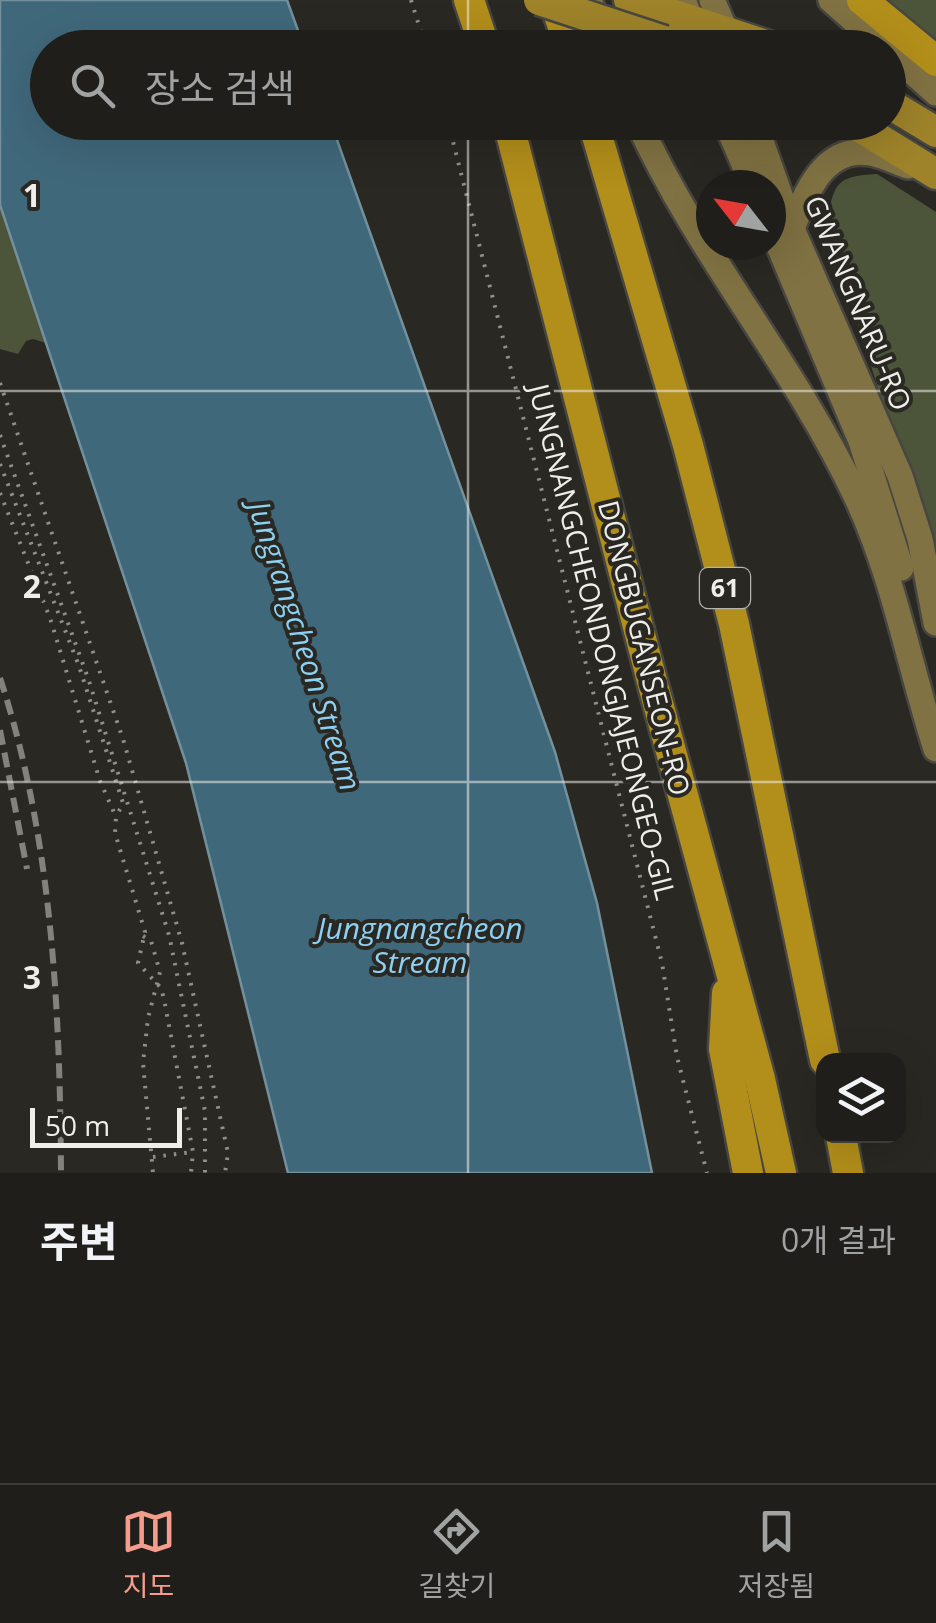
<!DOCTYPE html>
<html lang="ko">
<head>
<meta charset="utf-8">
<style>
	:root { --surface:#1f1e1a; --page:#2c2b27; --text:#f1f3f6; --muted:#a1a2a2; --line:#3c3c39; --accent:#f49d8d }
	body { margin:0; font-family:"Open Sans","Noto Sans KR",sans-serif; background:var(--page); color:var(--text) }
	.controls { position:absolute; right:30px; bottom:30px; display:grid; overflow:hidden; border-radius:20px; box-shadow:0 10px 40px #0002 }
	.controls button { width:90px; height:90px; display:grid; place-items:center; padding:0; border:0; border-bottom:2px solid var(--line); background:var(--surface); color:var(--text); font:50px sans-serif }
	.compass { position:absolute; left:696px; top:170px; width:90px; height:90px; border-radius:50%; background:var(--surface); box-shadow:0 10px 40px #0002; rotate:301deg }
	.scale { position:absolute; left:30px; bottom:25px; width:152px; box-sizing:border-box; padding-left:10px; border:5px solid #efeeea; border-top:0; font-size:28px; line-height:35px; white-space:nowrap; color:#efeeea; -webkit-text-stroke:8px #292822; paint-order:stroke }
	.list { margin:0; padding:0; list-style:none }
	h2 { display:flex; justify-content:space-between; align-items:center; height:130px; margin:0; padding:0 40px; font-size:42px }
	h2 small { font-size:32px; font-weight:400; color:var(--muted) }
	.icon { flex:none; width:55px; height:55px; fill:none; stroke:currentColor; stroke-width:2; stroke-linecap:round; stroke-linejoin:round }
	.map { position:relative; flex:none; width:936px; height:1173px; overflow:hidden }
	.search { position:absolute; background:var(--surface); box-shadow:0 10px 40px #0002; left:30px; right:30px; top:30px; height:110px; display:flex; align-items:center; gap:25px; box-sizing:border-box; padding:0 35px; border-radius:55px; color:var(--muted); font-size:38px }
	.sheet { height:310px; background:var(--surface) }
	nav { display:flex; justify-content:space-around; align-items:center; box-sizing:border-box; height:140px; border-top:2px solid var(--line); background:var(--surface); font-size:28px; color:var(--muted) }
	nav a { display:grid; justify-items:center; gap:5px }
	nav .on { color:var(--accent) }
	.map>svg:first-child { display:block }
	.green { fill:#4c553a }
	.water { fill:#40687b; stroke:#74909c; stroke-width:2.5 }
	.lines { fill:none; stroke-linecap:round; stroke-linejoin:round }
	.secondary-casing { stroke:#474641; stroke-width:30 }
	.primary-casing { stroke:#474641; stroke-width:35 }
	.trunk-casing { stroke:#474641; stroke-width:35 }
	.path { stroke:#908f8a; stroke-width:4; stroke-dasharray:2.5 8; stroke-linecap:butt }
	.secondary { stroke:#807242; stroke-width:25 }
	.primary { stroke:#9e832a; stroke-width:30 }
	.trunk { stroke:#b28e1a; stroke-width:30 }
	.rail { stroke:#83827d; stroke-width:6; stroke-dasharray:15 8; stroke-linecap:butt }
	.primary-bridge-casing { stroke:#474641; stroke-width:35; stroke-linecap:butt }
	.primary-bridge { stroke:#9e832a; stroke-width:30 }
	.grid { fill:none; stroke:#efeeea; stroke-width:2.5; stroke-opacity:0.55 }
	.labels { text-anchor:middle; stroke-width:8; stroke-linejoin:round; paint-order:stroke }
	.shield { fill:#292822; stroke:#b4b3ae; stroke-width:2.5 }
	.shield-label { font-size:25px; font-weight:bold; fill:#efeeea }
	.street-label { font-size:28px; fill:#efeeea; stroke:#292822 }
	.water-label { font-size:30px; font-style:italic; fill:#8cd1f3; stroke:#292822 }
	.grid-label { font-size:32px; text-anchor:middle; font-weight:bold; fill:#efeeea; stroke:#292822; stroke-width:8; stroke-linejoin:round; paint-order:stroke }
</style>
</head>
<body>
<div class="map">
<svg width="936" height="1173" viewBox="0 0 936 1173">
	<rect width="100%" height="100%" fill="#292822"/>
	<!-- green -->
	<g class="green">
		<path d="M881,0h55v47z"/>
		<path d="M877,174l59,38v365l-109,-354c7,-39 8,-47 50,-49z"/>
		<path d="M0,205l46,138 -13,-4 -7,2 -8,13 -18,-5z"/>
	</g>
	<!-- water -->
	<path class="water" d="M0,0h287l17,47 -256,1v74l283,1 224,629 42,151 55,270h-364l-102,-410 -186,-558z"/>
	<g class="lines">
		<!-- secondary casing -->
		<g class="secondary-casing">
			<g id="secondary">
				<path d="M589,0l18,48"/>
				<path d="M683,0l19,48"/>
				<path d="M712,0l19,43"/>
				<path d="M831,0l54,48"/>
				<path d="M888,50l48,43"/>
				<path d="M638,122c60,132 157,244 218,374 38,81 53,169 80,253"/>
				<path d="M726,122l27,63"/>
				<path d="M754,122l38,107 108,247 20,63 16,84"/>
				<path d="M771,227l90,214 40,127"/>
				<path d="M792,229c13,-35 32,-84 78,-76 13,2 26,9 38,13"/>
			</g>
		</g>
		<!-- primary casing -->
		<g class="primary-casing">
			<g id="primary">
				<path d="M629,0l146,48"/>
				<path d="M888,103l48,29"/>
				<path d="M852,122l84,52"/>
			</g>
		</g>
		<!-- trunk casing -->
		<g class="trunk-casing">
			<g id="trunk">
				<path d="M469,0l16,48"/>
				<path d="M554,0l16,48"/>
				<path d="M862,0l74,61"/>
				<path d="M508,122l145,563 107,394 21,94"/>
				<path d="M593,122l95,323 46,179 91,436"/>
				<path d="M727,993l-3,56 24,124"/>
				<path d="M841,1136l7,37"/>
			</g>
		</g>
		<!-- path -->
		<g class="path">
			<path d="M411,0l15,48"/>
			<path d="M448,122l214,841 15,94 30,116"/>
			<path d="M0,383l123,356 59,204 46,210 -3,20"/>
			<path d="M0,435l89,246 80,254 36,176v62"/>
			<path d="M0,464l79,202 44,137 -7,14"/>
			<path d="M0,493l50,125 50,163 16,36 -1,16 30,99 -7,31 23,25 3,11 29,153 -2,21"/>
			<path d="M143,936l8,5 9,31 -12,46 -5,45 10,110"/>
			<path d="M153,1157l40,-5"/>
		</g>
		<!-- secondary -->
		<use href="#secondary" class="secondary"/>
		<!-- primary -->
		<use href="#primary" class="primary"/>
		<!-- trunk -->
		<use href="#trunk" class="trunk"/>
		<!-- rail -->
		<g class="rail">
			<path d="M0,678c52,158 60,330 61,495"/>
			<path d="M0,730l27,139"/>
		</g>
		<!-- primary-bridge casing -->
		<g class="primary-bridge-casing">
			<path id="primary-bridge" d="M539,0l125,41"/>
		</g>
		<!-- primary-bridge -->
		<use href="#primary-bridge" class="primary-bridge"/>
	</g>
	<!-- grid -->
	<path class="grid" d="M468,0v48M468,122v1051M0,391h936M0,782h936"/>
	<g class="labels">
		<!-- shield labels -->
		<rect class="shield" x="700" y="568" width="50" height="40" rx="8"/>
		<g class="shield-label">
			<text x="725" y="597">61</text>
		</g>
		<!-- street labels -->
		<g class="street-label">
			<text transform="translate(858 303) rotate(67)" y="10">GWANGNARU-RO</text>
			<text transform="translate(602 642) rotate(76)" y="10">JUNGNANGCHEONDONGJAJEONGEO-GIL</text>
			<text transform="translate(644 648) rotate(76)" y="10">DONGBUGANSEON-RO</text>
		</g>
		<!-- water labels -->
		<g class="water-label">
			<text transform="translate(304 646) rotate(72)" y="10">Jungrangcheon Stream</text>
			<text x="420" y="939">Jungnangcheon<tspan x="420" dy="34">Stream</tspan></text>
		</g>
	</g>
	<g class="grid-label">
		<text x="32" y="207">1</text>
		<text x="32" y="598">2</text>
		<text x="32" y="989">3</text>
	</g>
</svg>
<div class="controls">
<button><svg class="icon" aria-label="layers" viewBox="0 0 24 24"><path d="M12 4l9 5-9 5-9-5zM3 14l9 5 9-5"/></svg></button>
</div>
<svg class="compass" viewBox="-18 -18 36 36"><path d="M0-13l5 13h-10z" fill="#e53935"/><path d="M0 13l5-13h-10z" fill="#a1a2a2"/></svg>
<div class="scale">50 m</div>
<div class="search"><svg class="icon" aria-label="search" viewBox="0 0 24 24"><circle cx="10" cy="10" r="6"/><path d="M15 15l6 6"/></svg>장소 검색</div>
</div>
<section class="sheet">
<h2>주변<small>0개 결과</small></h2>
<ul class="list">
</ul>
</section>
<nav>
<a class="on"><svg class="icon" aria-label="map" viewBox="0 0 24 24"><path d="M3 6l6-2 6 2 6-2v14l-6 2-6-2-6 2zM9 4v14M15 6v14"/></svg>지도</a>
<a><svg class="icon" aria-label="directions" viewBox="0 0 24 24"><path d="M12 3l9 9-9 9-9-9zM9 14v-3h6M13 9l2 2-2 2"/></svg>길찾기</a>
<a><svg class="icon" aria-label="saved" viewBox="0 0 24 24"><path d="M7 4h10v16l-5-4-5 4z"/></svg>저장됨</a>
</nav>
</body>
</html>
